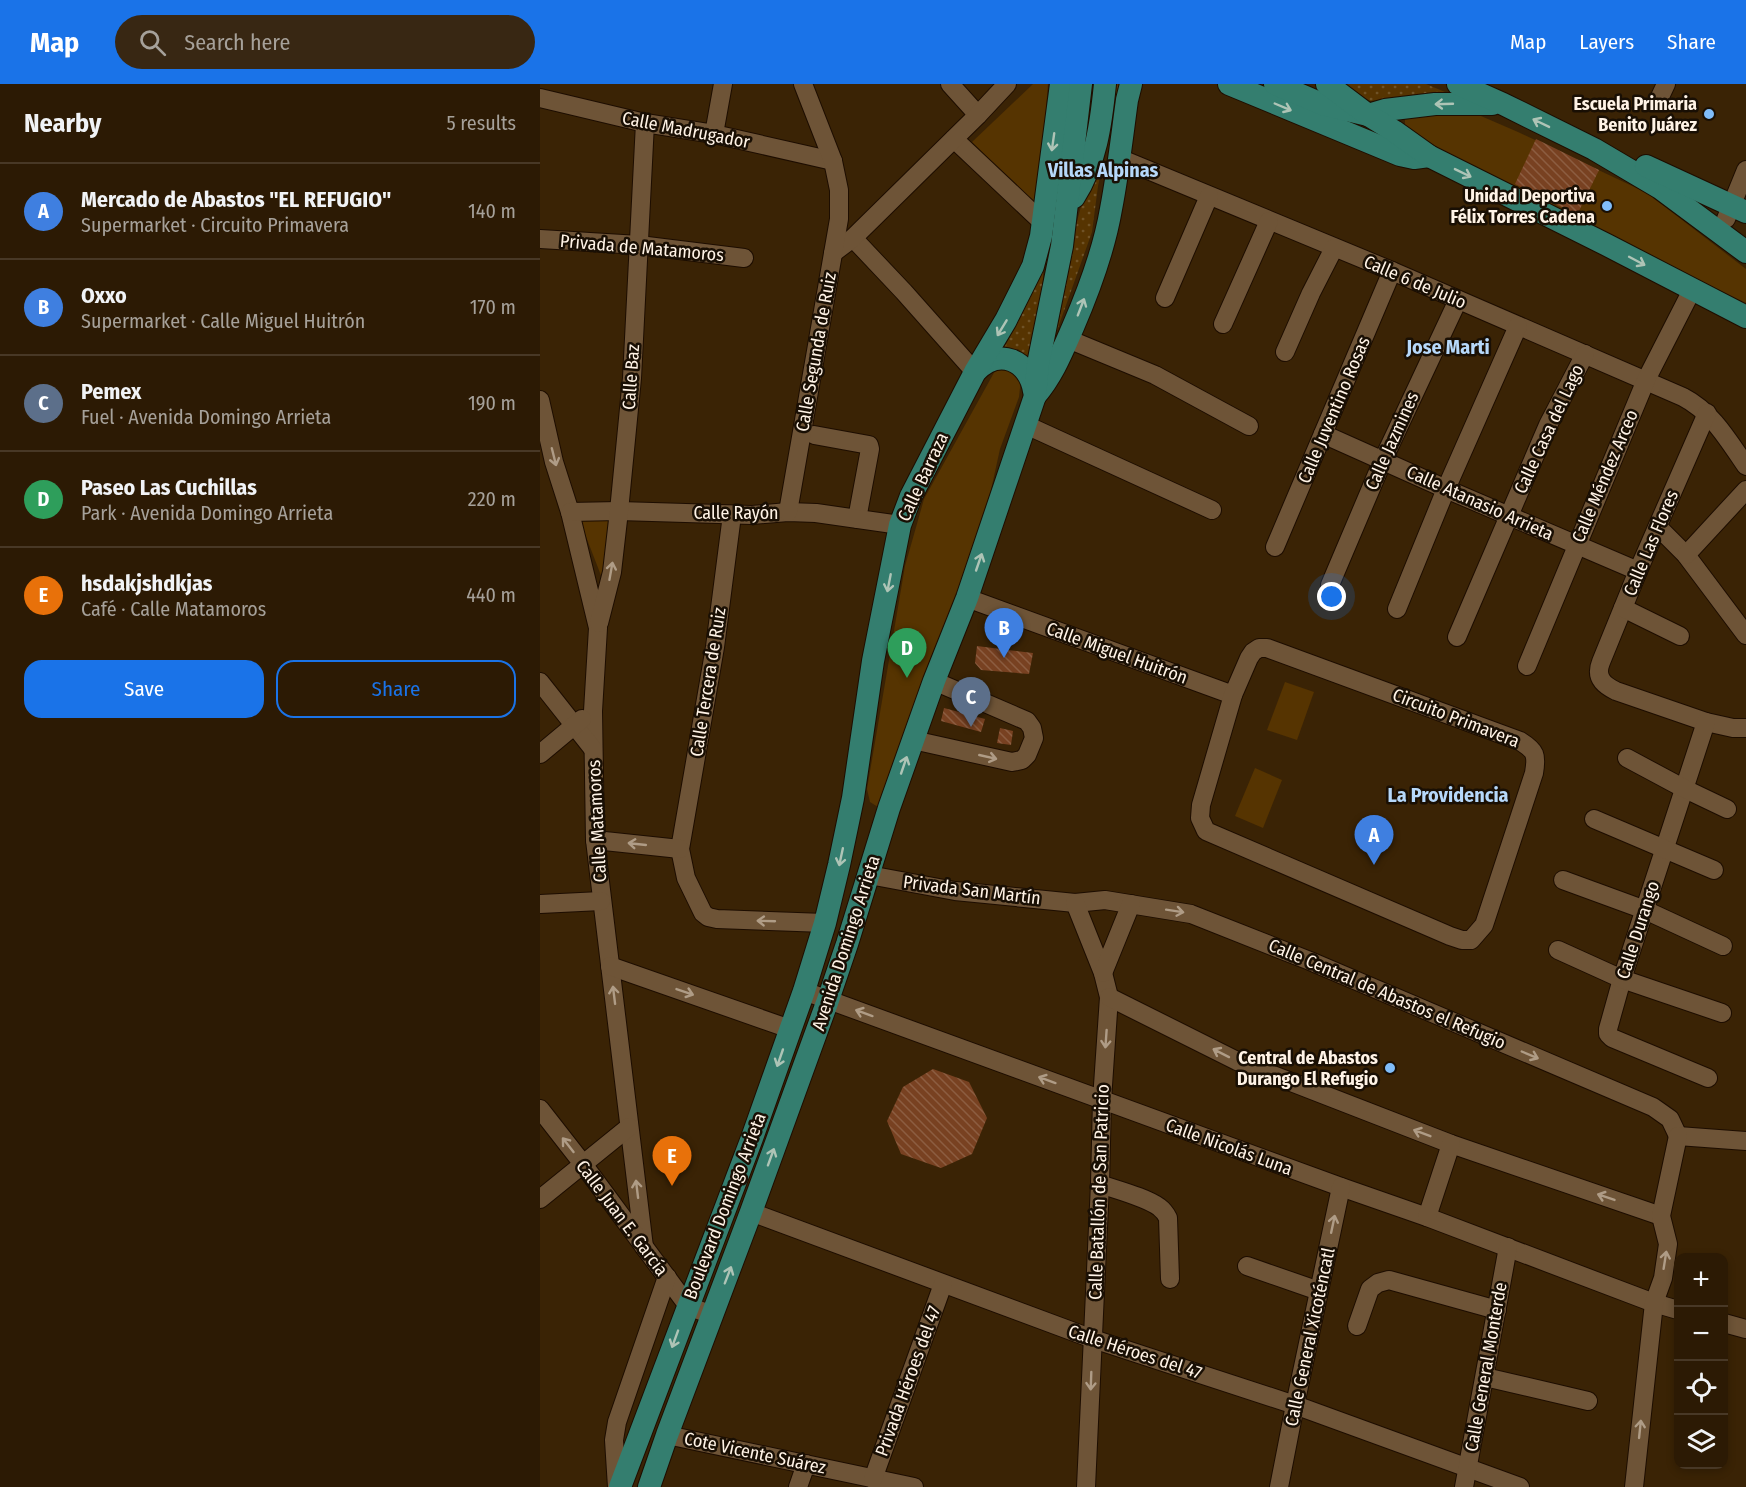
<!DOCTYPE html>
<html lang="en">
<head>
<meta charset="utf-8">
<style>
	:root { --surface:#2c1a04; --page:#382713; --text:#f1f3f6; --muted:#a6a19a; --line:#483826; --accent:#1a73e8 }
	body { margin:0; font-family:"Fira Sans Condensed",sans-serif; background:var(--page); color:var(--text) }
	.controls { position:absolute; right:18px; bottom:18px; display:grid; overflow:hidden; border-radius:12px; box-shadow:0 3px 9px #0003 }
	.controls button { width:54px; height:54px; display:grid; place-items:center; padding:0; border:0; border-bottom:2px solid var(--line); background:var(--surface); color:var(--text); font:30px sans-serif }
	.you { position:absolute; left:792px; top:513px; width:21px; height:21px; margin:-15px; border:4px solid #fff; border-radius:50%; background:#1a73e8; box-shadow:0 0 0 9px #1a73e833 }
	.badge { display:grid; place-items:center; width:39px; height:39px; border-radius:50%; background:var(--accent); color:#fff; font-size:20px; font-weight:700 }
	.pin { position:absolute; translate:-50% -50px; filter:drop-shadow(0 2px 3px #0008) }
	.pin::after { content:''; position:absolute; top:32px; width:21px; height:18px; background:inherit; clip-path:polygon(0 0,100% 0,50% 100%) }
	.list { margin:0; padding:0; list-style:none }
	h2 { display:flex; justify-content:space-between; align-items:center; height:78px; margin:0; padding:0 24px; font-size:26px }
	h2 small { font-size:20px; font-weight:400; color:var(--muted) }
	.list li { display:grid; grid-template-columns:39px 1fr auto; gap:18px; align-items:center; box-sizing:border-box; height:96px; padding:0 24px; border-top:2px solid var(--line) }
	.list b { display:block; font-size:22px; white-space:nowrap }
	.list p { margin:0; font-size:20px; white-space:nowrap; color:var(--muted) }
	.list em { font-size:20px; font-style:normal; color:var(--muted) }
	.actions { display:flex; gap:12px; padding:18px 24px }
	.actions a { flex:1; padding:14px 0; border:2px solid var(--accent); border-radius:18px; text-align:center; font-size:21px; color:var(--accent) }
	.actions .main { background:var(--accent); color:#fff }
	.icon { flex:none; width:33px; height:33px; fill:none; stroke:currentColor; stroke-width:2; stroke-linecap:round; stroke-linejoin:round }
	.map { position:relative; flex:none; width:1206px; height:1403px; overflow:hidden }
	header { display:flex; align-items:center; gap:36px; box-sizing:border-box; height:84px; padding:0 30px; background:var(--accent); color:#fff }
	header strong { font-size:28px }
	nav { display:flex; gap:33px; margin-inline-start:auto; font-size:21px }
	.search { width:420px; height:54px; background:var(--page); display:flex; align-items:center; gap:15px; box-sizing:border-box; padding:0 21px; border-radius:33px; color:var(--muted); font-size:22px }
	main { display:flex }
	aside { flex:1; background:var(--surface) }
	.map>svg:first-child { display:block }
	.grass { fill:url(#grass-dots) }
	.park { fill:#563401 }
	.building { fill:url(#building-back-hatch) }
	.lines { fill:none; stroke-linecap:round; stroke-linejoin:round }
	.minor-casing { stroke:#1d0d00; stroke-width:20 }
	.major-casing { stroke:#1d0d00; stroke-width:24 }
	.minor { stroke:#6e5437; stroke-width:18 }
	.major { stroke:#347e6f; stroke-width:22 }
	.oneway { stroke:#aec4b6 }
	.oneway2 { stroke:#af9c86 }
	.poi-dot { fill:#80bdfa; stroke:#190f04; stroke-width:2 }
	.labels { text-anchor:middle; stroke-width:5; stroke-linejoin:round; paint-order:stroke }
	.poi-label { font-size:18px; font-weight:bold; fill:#fff3e6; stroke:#190f04; text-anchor:end }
	.street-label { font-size:18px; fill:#fff3e6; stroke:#190f04 }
	.neighbourhood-label { font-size:20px; font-weight:bold; fill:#b6d8fa; stroke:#190f04 }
</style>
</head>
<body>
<header>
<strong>Map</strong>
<div class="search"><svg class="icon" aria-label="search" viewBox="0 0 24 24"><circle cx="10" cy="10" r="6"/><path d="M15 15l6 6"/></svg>Search here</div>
<nav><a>Map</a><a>Layers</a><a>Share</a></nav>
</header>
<main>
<aside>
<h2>Nearby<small>5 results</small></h2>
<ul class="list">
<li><span class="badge" style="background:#3f7fe0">A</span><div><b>Mercado de Abastos &quot;EL REFUGIO&quot;</b><p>Supermarket · Circuito Primavera</p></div><em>140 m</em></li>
<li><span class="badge" style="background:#3f7fe0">B</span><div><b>Oxxo</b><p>Supermarket · Calle Miguel Huitrón</p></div><em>170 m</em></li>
<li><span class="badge" style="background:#5c6f8a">C</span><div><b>Pemex</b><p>Fuel · Avenida Domingo Arrieta</p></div><em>190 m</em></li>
<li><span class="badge" style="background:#2e9e5b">D</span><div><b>Paseo Las Cuchillas</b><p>Park · Avenida Domingo Arrieta</p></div><em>220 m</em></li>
<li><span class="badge" style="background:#e8710a">E</span><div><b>hsdakjshdkjas</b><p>Café · Calle Matamoros</p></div><em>440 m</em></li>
</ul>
<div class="actions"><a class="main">Save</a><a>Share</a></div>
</aside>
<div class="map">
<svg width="1206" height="1403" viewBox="0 0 1206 1403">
	<defs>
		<pattern id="grass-dots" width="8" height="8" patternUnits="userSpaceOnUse" patternTransform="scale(1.5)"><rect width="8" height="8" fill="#563401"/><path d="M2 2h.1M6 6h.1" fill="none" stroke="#6f5226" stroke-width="1.8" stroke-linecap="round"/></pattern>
		<pattern id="building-back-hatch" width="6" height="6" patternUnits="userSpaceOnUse" patternTransform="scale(1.5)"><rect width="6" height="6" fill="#784121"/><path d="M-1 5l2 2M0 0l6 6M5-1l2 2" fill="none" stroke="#8c5d41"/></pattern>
	</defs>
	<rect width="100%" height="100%" fill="#3a2305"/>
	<!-- grass -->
	<g class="grass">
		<path d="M568,0h12l-22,102 -6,46 -44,124 26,-123 18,-68z"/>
		<path d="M804,0h82l19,8 -75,9z"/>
		<path d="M503,187l1,24 -13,66 -13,-12 -16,3z"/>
	</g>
	<!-- park -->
	<g class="park">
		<path d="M493,0h15l-10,126 -66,-68z"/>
		<path d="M924,28l17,4 37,16 129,61 99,76v34l-292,-144 -49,-34v-7z"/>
		<path d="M469,283l12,12 -2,18 -19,52 -11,50 -12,40 -99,268 -8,-5 -3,-13 38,-223 19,-67 72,-130z"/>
		<path d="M38,432l38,3 -9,72z"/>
		<path d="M745,598l29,10 -17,48 -30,-10z"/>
		<path d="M715,684l27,12 -19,48 -28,-12z"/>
	</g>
	<!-- building -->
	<g class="building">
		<path d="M996,55l63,31 -22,45 -62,-31z"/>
		<path d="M437,562l56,7 -4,21 -48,-4 -6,-7z"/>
		<path d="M404,624l41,11 -4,13 -40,-11z"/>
		<path d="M460,644l13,3 -2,14 -14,-2z"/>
		<path d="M393,985l36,13 18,36 -15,36 -31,14 -40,-14 -14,-33 16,-34z"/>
	</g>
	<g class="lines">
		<!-- minor casing -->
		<g class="minor-casing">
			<g id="minor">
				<path d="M410,0l28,31"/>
				<path d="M0,14l105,25 69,11 119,27"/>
				<path d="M1119,15l7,-15"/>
				<path d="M174,50l9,-50"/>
				<path d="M414,55l88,83"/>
				<path d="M579,74l273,113 291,126c29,15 45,43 63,69"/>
				<path d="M1186,135l20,-49"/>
				<path d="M313,154l51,54 71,80"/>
				<path d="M0,155l99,6 105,13"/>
				<path d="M293,169l20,-15 125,-123 29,-31"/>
				<path d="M625,214l44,-102"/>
				<path d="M683,240l46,-103"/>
				<path d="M528,255l87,36 94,51"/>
				<path d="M745,268l26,-59 23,-45"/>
				<path d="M0,316l14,62 16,50 28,116 -5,83 2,129 49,407"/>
				<path d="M1167,329l-69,158 -37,91c-6,15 2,23 15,29l90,31 27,6h13"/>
				<path d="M486,341l186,85"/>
				<path d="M783,350l123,55 192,82"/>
				<path d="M274,351l55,10 1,4 -13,70"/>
				<path d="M30,428l49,-1 133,4 36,-3 28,1 84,12"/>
				<path d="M248,428l51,-293v-29l-6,-29 -30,-77"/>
				<path d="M192,431l-17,132 -35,202 6,29 17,35 5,4 9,2 108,4"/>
				<path d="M1118,443l28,28 60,80"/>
				<path d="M735,463l117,-276"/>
				<path d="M1146,471l60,-65"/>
				<path d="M790,501l53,-125 75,-160"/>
				<path d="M427,514l266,97"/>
				<path d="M1083,524l57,28"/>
				<path d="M857,525l49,-120 72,-163"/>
				<path d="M59,539l13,-51 7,-61 13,-133 13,-255"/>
				<path d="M917,553l91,-212 37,-71"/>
				<path d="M719,564h8l253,93c16,10 17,14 14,32l-50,152 -13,15h-9l-12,-4 -244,-105 -6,-13 1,-13 32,-110 16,-37 4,-6z"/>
				<path d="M987,582l119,-286 46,-90"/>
				<path d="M0,598l53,67"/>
				<path d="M1166,638l-84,257 -14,50v5l4,4 96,40"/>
				<path d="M373,656l99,22 10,-2 5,-5 7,-17 -2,-10 -5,-7 -93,-40"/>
				<path d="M0,670l42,-35"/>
				<path d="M1087,674l56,30 44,21"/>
				<path d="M1054,735l120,51"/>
				<path d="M55,756l85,9"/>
				<path d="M329,791l86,16 120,12 30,-3 86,14 119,47 343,146 17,12 8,17"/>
				<path d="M1023,796l82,30 78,36"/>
				<path d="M535,819l28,70 6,24 -7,103 -2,84 -14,303"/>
				<path d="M0,820l61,-3"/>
				<path d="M1018,866l64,29 100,34"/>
				<path d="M70,882l180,63"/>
				<path d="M563,889l28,-69"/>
				<path d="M264,907l537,196 86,30 227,86 24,7"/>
				<path d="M569,913l128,64 214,83 210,72"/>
				<path d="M0,1025l43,55 105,142 24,9"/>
				<path d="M1138,1052l68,5"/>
				<path d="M560,1100c17,6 45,13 59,23 4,3 7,7 9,11l2,61"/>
				<path d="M0,1115l89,-72"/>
				<path d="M211,1128l342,127 202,66 225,82"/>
				<path d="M887,1133l24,-73"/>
				<path d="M707,1182l72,25"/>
				<path d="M1184,1239l22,6"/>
				<path d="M817,1242l13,-37 8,-6 11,-3 108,30"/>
				<path d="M945,1293l103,24"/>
				<path d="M127,1351l247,52"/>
				<path d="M333,1395l70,-195"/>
				<path d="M77,1403l-3,-47 3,-18 50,-145"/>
				<path d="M258,1403l8,-23"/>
				<path d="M739,1403l16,-82 46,-218"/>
				<path d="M924,1403l44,-240"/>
				<path d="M1094,1403l20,-184 9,-25 5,-34 -7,-28 17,-80"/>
			</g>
		</g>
		<!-- major casing -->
		<g class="major-casing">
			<g id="major">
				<path d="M689,0l171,71 14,3 15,-2"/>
				<path d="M735,0l47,20 46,11 17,-5 50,-6h57"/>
				<path d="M787,0l41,31 26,16 35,25 178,89 139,72"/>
				<path d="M918,0l45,20 91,45 66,39 86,64"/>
				<path d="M1106,82l100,46"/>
				<path d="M534,113c22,-34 27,-73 31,-113"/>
				<path d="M436,287c23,-24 53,-11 58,20"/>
				<path d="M495,312c18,-21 27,-44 38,-69 16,-37 31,-77 38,-118 7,-36 11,-73 16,-109l4,-16"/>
				<path d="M80,1403l132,-349 52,-147 21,-68 14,-58 14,-67 20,-137 27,-136 11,-29 64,-124 31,-52 27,-54 8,-30 20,-152"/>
				<path d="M109,1403l18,-52 84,-223 77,-212 19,-56 42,-136 45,-127 33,-83 68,-202 3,-32 24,-118 19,-162"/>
			</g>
		</g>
		<!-- minor -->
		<use href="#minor" class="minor"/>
		<!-- major -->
		<use href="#major" class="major"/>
	</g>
	<!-- one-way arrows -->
	<defs><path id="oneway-shaft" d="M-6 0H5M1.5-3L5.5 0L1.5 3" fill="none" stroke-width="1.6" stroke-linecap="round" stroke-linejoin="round" transform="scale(1.5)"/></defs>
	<g class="oneway">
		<use href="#oneway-shaft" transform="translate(904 20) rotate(178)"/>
		<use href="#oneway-shaft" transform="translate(743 23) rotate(23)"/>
		<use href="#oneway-shaft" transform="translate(1001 39) rotate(-154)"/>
		<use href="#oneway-shaft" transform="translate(513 58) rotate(98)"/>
		<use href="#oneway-shaft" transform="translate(923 89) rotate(26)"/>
		<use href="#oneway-shaft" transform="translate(1097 177) rotate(28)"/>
		<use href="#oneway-shaft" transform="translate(541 223) rotate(-69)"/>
		<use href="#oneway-shaft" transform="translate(462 244) rotate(121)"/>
		<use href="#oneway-shaft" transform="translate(439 478) rotate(-71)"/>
		<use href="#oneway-shaft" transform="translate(349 499) rotate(101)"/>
		<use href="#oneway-shaft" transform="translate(364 681) rotate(-71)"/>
		<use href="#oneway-shaft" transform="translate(301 773) rotate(102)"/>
		<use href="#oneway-shaft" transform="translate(240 974) rotate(109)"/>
		<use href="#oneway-shaft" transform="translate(231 1073) rotate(-70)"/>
		<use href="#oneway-shaft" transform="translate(188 1191) rotate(-69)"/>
		<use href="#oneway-shaft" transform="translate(135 1255) rotate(110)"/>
	</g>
	<g class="oneway2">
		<use href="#oneway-shaft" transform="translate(14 373) rotate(76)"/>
		<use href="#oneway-shaft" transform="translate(71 487) rotate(-80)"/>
		<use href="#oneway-shaft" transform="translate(448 673) rotate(13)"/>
		<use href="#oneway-shaft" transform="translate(97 760) rotate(-174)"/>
		<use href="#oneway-shaft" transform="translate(635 827) rotate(9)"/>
		<use href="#oneway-shaft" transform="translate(226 837) rotate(-178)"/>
		<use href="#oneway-shaft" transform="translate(145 908) rotate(19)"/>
		<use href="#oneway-shaft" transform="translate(74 911) rotate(-97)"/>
		<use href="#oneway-shaft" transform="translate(324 929) rotate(-160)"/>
		<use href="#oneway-shaft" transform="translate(566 955) rotate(94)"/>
		<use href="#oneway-shaft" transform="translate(681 969) rotate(-153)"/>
		<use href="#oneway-shaft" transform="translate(990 971) rotate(23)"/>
		<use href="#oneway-shaft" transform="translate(507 996) rotate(-160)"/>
		<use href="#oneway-shaft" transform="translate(882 1049) rotate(-159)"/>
		<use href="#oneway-shaft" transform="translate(28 1061) rotate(-128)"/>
		<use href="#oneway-shaft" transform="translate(97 1105) rotate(-97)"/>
		<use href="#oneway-shaft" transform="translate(1066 1113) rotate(-161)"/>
		<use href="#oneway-shaft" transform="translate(793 1140) rotate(-78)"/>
		<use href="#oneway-shaft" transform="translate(1125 1176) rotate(-81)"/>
		<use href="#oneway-shaft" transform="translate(551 1297) rotate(92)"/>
		<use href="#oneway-shaft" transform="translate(1100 1345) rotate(-84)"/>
	</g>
	<!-- markers -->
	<g class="poi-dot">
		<circle cx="1169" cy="30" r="6"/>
		<circle cx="1067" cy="122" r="6"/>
		<circle cx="850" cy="984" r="6"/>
	</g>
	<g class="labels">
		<!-- poi labels -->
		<g class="poi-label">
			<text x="1157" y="26">Escuela Primaria<tspan x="1157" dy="21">Benito Juárez</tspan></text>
			<text x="1055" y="118">Unidad Deportiva<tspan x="1055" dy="21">Félix Torres Cadena</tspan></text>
			<text x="838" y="980">Central de Abastos<tspan x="838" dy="21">Durango El Refugio</tspan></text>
		</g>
		<!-- street labels -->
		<g class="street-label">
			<text transform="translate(146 46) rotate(11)" y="6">Calle Madrugador</text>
			<text transform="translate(102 164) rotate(5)" y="6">Privada de Matamoros</text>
			<text transform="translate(875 198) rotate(23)" y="6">Calle 6 de Julio</text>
			<text transform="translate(276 268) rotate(-80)" y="6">Calle Segunda de Ruiz</text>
			<text transform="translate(91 293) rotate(-86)" y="6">Calle Baz</text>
			<text transform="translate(794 326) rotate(-67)" y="6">Calle Juventino Rosas</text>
			<text transform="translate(1009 345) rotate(-65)" y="6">Calle Casa del Lago</text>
			<text transform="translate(852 357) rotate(-66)" y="6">Calle Jazmines</text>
			<text transform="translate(1065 392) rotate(-67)" y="6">Calle Méndez Arceo</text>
			<text transform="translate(383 393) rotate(-65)" y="6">Calle Barraza</text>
			<text transform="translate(940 419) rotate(24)" y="6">Calle Atanasio Arrieta</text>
			<text x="196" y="435">Calle Rayón</text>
			<text transform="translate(1111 459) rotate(-67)" y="6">Calle Las Flores</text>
			<text transform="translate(577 569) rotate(20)" y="6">Calle Miguel Huitrón</text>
			<text transform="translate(168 598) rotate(-81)" y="6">Calle Tercera de Ruiz</text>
			<text transform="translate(916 634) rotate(21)" y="6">Circuito Primavera</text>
			<text transform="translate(57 737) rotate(-93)" y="6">Calle Matamoros</text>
			<text transform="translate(432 806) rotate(7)" y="6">Privada San Martín</text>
			<text transform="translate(1098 846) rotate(-72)" y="6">Calle Durango</text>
			<text transform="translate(306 859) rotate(-72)" y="6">Avenida Domingo Arrieta</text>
			<text transform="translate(847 910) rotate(23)" y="6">Calle Central de Abastos el Refugio</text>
			<text transform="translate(689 1063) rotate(20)" y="6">Calle Nicolás Luna</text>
			<text transform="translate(559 1108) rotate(-88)" y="6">Calle Batallón de San Patricio</text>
			<text transform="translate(185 1122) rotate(-69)" y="6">Boulevard Domingo Arrieta</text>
			<text transform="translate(82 1134) rotate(53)" y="6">Calle Juan E. García</text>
			<text transform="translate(770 1253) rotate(-78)" y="6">Calle General Xicoténcatl</text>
			<text transform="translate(595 1268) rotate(18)" y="6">Calle Héroes del 47</text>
			<text transform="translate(946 1283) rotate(-80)" y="6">Calle General Monterde</text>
			<text transform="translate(368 1297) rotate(-70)" y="6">Privada Héroes del 47</text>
			<text transform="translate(215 1369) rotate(12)" y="6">Cote Vicente Suárez</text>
		</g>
		<!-- neighbourhood labels -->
		<g class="neighbourhood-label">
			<text x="563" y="93">Villas Alpinas</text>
			<text x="908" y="270">Jose Marti</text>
			<text x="908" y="718">La Providencia</text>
		</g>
	</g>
</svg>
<div class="controls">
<button>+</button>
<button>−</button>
<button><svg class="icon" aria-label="locate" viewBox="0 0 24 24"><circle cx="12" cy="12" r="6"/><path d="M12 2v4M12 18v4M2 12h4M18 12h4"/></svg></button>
<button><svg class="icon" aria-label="layers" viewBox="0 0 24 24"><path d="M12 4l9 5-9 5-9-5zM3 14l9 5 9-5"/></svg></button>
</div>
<div class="you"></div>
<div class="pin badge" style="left:834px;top:781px;background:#3f7fe0">A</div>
<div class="pin badge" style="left:464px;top:574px;background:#3f7fe0">B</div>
<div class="pin badge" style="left:431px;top:643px;background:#5c6f8a">C</div>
<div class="pin badge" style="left:367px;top:594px;background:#2e9e5b">D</div>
<div class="pin badge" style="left:132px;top:1102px;background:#e8710a">E</div>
</div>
</main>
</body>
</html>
